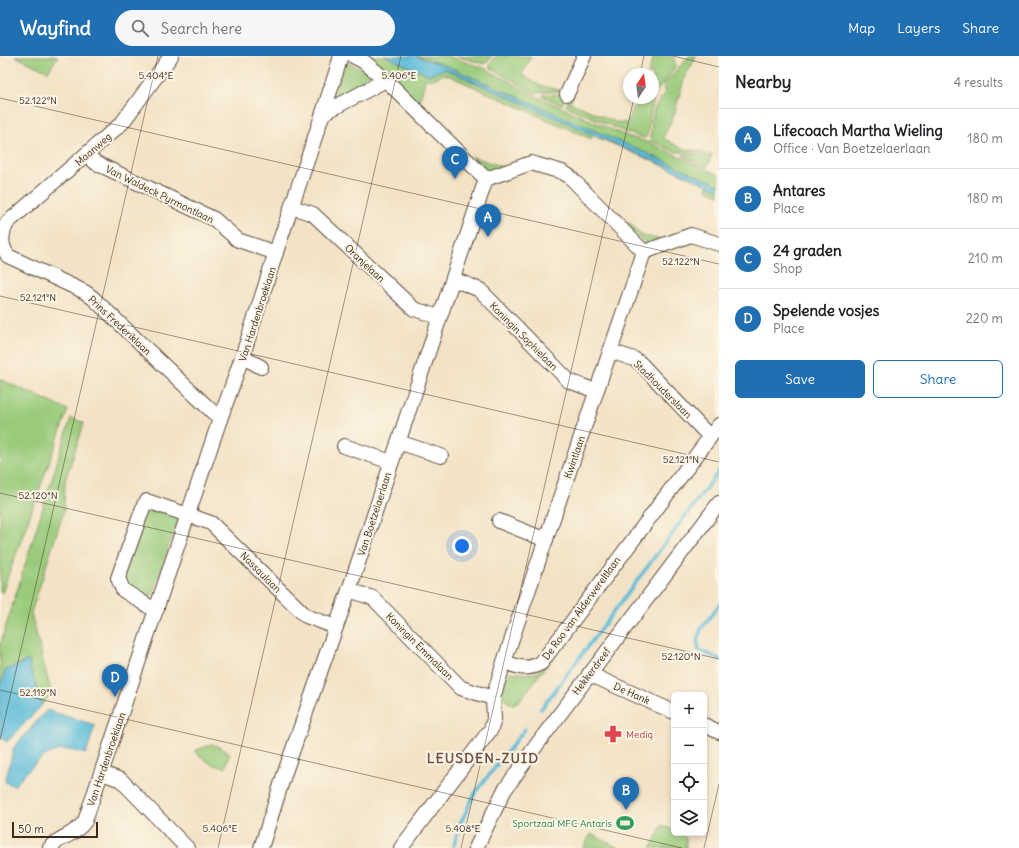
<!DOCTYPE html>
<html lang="en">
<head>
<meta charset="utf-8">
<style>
	:root { --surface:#fff; --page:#f6f6f6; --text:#202124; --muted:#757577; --line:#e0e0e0; --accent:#1f6fb2 }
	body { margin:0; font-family:Delius,sans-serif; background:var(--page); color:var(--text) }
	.controls { position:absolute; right:12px; bottom:12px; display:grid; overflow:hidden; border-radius:6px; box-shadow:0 2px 6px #0003 }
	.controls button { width:36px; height:36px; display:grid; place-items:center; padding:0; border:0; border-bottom:1px solid var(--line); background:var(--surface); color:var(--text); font:20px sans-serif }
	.compass { position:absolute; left:623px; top:12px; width:36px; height:36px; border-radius:50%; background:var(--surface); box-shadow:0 2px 6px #0003; rotate:13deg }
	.scale { position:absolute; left:12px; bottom:10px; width:86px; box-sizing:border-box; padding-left:4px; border:2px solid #3b2a1e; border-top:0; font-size:11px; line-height:14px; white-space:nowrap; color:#3b2a1e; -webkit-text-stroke:3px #fcf5e5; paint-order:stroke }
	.you { position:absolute; left:462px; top:490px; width:14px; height:14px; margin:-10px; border:3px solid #fff; border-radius:50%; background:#1a73e8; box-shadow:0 0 0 6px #1a73e833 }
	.badge { display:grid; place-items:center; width:26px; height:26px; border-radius:50%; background:var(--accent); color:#fff; font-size:13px; font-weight:700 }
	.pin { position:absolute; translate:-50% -33px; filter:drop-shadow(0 1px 2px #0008) }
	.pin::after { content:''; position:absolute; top:21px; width:14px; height:12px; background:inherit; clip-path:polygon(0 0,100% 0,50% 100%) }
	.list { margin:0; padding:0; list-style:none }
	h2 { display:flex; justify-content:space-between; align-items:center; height:52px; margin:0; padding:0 16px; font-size:17px }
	h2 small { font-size:13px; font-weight:400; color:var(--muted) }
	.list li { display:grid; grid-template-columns:26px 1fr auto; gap:12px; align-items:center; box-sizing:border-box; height:60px; padding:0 16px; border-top:1px solid var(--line) }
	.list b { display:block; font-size:15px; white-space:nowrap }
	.list p { margin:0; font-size:13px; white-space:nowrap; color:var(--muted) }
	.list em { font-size:13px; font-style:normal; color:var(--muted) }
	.actions { display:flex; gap:8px; padding:12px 16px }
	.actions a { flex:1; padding:9px 0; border:1px solid var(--accent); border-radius:6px; text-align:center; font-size:14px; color:var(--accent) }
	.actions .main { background:var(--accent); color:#fff }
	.icon { flex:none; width:22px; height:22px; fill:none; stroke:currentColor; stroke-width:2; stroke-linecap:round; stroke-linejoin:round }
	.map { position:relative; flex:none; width:719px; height:792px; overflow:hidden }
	header { display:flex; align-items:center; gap:24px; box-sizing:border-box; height:56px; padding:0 20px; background:var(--accent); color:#fff }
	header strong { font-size:19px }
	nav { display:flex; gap:22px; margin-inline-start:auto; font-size:14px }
	.search { width:280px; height:36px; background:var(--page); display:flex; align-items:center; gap:10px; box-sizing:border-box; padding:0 14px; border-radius:22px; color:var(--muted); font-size:15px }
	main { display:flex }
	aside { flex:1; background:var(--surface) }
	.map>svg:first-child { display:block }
	.green { fill:#9acb7b; stroke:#6a7a4c }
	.water { fill:#5cbcda; stroke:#4c737c }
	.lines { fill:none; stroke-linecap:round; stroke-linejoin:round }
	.stream { stroke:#5cbcda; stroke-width:3.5 }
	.minor-casing { stroke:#574637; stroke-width:16 }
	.minor { stroke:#fff; stroke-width:14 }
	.ticks { fill:none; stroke:#3b2a1e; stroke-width:1; stroke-opacity:0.45 }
	.labels { text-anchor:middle; stroke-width:4; stroke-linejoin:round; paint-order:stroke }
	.street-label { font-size:10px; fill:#3b2a1e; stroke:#fcf5e5 }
	.health-label { font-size:10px; fill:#be3a42; stroke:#fcf5e5; text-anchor:start }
	.leisure-label { font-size:10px; fill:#27864d; stroke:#fcf5e5; text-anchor:end }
	.district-label { font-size:14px; font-weight:bold; letter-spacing:1px; fill:#705047; stroke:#fcf5e5 }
	.ticks-label { font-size:10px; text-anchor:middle; fill:#3b2a1e; stroke:#fcf5e5; stroke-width:4; stroke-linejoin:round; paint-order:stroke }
</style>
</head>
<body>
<header>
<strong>Wayfind</strong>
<div class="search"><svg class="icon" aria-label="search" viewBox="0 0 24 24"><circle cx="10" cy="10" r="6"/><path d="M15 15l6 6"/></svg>Search here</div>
<nav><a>Map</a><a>Layers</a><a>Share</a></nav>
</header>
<main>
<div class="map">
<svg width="719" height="792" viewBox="0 0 719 792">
	<rect width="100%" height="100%" fill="#fcf5e5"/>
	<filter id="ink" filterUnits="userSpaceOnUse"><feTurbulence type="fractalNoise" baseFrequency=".025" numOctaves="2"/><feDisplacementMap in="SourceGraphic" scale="8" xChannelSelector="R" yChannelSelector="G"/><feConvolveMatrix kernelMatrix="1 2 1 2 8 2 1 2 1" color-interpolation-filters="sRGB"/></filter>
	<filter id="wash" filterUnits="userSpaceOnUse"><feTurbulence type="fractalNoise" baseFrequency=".012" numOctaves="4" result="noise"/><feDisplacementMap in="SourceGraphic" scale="16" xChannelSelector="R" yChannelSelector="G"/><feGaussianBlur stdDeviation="0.9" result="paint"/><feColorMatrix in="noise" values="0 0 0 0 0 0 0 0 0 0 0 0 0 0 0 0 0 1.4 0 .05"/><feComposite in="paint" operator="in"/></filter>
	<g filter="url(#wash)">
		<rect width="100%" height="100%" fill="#f3e3c6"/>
		<!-- green -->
		<g class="green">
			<path d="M15,0h43l-10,16z"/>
			<path d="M367,0h18l44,19 16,-6 263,116 11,5v5l-12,-5 1,-5 -116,-50 -1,4 -146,-65 -14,6 -5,-2 -8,27 -44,-45z"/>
			<path d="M415,0h32l37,12 54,29 86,38 26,8 69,32v10l-275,-120z"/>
			<path d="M456,0h37l-9,8z"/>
			<path d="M496,0h35l-9,19 17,10 23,6 -27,2 -45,-25v-4z"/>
			<path d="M654,0h19l3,10 -23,30v-22h-5z"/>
			<path d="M689,0h8l-12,20 -11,39 -11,23 18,10 23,4h-28l-25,-11 -1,-3 4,-29 11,-15 -2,-9z"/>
			<path d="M346,7l18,6 11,11 -38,23 -4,-7z"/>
			<path d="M567,38l-5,11 -20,-9 1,-1z"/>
			<path d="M570,39l3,1 -3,6 45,20 12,1 11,-25 15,1 -6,37 -3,2 -19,-6 -59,-26z"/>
			<path d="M684,98l26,1h2l-5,12 -24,-11z"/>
			<path d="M470,100l37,12 -17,5z"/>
			<path d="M628,166l15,14 17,3 -14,5 -19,-18z"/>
			<path d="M0,323l68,31 -66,183 -2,-1z"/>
			<path d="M71,362l13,5 -19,58 -1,30 -33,102 20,79 -1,3 -8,10 -14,-45 -23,11 -5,16v-42z"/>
			<path d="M147,450l28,8 3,6 -26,75 -7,2 -16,-10 -6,-9z"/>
			<path d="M590,549l3,2 -74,94 -7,4 -14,-11 7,-17 5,-5 22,2 8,-3z"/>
			<path d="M213,688l17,9 -5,15 -14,-4 -17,-13z"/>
			<path d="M662,769l12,5v3h5l7,5v10h-35z"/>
			<path d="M591,778l28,14h-36z"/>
		</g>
		<!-- water -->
		<g class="water">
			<path d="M385,0h30l29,9 275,120v5l-274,-121 -16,6z"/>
			<path d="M28,604l14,45 -35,37 -7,-6v-49l5,-16z"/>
			<path d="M47,654l48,15 -9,29c-6,-1 -13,-4 -19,-4 -22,-2 -40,22 -53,36l-9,-4 9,-35z"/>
		</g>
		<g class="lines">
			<!-- stream -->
			<g class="stream">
				<path d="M719,549l-18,24 -4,11 2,10 20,9"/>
				<path d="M541,653l178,-238"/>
				<path d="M453,792l7,-24 15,-31 50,-64"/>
			</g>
		</g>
	</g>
	<g filter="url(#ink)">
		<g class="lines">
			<!-- minor casing -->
			<g class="minor-casing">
				<g id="minor">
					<path d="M171,0l-49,67 -115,100c-6,12 -7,21 1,33l77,36 8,6 127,121"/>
					<path d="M353,0l10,5 23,19 100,99 45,-16 31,9 7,4 75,76 47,-17 28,9"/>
					<path d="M567,38l17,-38"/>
					<path d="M324,57l62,-33"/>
					<path d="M87,99l9,8 118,56 24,21 38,13"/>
					<path d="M292,151l21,7 101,95 25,8"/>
					<path d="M453,223l27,11 89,91 27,10"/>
					<path d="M610,295l24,8 6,4 70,74"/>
					<path d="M243,301l18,10"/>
					<path d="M398,386l43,14"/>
					<path d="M344,390l47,16"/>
					<path d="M499,465l47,19"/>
					<path d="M349,534l24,8 88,90 32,10"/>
					<path d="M157,553l-9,-3 -25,-16 -5,-12 26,-73 3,-4 64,22 95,93 30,11"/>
					<path d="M504,606l140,-410"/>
					<path d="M589,618l85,38"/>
					<path d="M704,669l15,7"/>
					<path d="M102,717l19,7 66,68"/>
					<path d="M50,792c8,-12 24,-11 35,-27l135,-402c21,-55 38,-111 56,-167 22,-65 45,-130 65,-196"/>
					<path d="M261,792l24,-76 64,-182 137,-411"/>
					<path d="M401,792l90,-119 3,-10 -1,-21 11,-36c15,5 23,9 37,1l178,-238"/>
					<path d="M476,792l28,-57 34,-48 181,-240"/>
				</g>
			</g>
			<!-- minor -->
			<use href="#minor" class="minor"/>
		</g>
	</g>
	<!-- ticks -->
	<path class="ticks" d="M673,0l46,11M640,18l4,-18M0,42l719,166M0,240l719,166M0,437l719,166M0,634l682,158M0,684l158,-684M218,792l183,-792M461,792l173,-750M704,792l15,-64"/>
	<!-- icons -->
	<defs>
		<g id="pharmacy-bare" transform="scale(1.38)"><path d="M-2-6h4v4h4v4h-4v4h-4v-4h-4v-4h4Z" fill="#e0444e" stroke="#fcf5e5" stroke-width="2.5" paint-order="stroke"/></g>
		<g id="stadium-bare" transform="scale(1.38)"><path d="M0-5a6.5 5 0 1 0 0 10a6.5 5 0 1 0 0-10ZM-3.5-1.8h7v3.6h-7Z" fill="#2e9e5b" stroke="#fcf5e5" stroke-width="2.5" paint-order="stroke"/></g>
	</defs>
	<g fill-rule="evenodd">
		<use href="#pharmacy-bare" x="613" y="678"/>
		<use href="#stadium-bare" x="625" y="767"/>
	</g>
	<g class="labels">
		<!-- street labels -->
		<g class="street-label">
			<text transform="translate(93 93) rotate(-41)" y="4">Maanweg</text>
			<text transform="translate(160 138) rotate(26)" y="4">Van Waldeck Pyrmontlaan</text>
			<text transform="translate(365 207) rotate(43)" y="4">Oranjelaan</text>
			<text transform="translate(257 258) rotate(-72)" y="4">Van Hardenbroeklaan</text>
			<text transform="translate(120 269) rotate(43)" y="4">Prins Frederiklaan</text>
			<text transform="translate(524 280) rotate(45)" y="4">Koningin Sophielaan</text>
			<text transform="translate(663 333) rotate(45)" y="4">Stadhouderslaan</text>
			<text transform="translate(574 401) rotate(-71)" y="4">Kwintlaan</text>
			<text transform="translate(374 458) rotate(-72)" y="4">Van Boetzelaerlaan</text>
			<text transform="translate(261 516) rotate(45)" y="4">Nassaulaan</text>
			<text transform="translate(581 552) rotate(-54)" y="4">De Roo van Alderwereltlaan</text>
			<text transform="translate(420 590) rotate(45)" y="4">Koningin Emmalaan</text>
			<text transform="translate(591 615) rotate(-53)" y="4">Hekkerdreef</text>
			<text transform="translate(632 637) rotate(24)" y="4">De Hank</text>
			<text transform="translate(106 703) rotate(-71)" y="4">Van Hardenbroeklaan</text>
		</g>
		<!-- health labels -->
		<g class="health-label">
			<text x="626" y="682">Mediq</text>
		</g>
		<!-- leisure labels -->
		<g class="leisure-label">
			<text x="612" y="771">Sportzaal MFC Antaris</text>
		</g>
		<!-- district labels -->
		<g class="district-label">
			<text x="483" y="707">LEUSDEN-ZUID</text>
		</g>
	</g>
	<g class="ticks-label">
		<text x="156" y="23">5.404°E</text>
		<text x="399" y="23">5.406°E</text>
		<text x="38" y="48">52.122°N</text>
		<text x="681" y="209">52.122°N</text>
		<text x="38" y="245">52.121°N</text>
		<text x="681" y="407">52.121°N</text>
		<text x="38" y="443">52.120°N</text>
		<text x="681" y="604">52.120°N</text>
		<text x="38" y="640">52.119°N</text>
		<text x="220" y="776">5.406°E</text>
		<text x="463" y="776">5.408°E</text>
	</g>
</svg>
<div class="controls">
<button>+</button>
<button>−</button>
<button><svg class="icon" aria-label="locate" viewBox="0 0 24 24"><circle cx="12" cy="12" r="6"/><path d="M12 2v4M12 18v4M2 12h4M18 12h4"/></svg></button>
<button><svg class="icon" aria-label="layers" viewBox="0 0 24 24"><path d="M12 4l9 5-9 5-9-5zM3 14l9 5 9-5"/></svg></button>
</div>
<svg class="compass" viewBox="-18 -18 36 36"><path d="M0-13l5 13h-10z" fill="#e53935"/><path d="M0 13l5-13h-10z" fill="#757577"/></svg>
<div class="scale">50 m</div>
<div class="you"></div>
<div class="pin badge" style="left:488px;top:181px">A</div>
<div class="pin badge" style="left:626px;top:754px">B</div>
<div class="pin badge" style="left:455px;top:123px">C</div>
<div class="pin badge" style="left:115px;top:641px">D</div>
</div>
<aside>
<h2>Nearby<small>4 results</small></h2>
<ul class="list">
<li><span class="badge">A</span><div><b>Lifecoach Martha Wieling</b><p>Office · Van Boetzelaerlaan</p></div><em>180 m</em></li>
<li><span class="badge">B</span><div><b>Antares</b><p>Place</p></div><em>180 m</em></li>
<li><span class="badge">C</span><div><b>24 graden</b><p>Shop</p></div><em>210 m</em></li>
<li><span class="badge">D</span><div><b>Spelende vosjes</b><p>Place</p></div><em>220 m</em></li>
</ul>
<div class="actions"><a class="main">Save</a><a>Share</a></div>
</aside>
</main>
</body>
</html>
